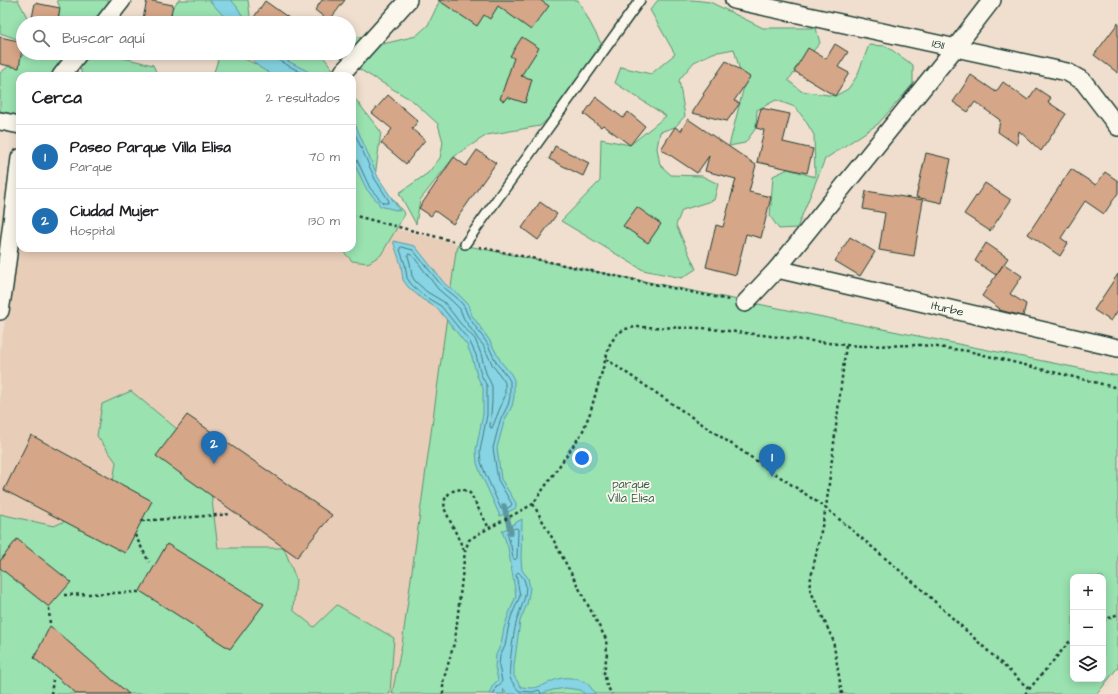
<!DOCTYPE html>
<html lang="es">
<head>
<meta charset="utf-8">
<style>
	:root { --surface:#fff; --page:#f6f6f6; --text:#202124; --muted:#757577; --line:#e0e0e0; --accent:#1f6fb2 }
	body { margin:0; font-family:"Architects Daughter",sans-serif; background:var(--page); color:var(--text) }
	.controls { position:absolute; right:12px; bottom:12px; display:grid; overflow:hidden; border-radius:8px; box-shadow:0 2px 10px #0003 }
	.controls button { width:36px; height:36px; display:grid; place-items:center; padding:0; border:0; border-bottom:1px solid var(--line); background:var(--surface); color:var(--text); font:20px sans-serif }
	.you { position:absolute; left:582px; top:458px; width:14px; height:14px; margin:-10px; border:3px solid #fff; border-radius:50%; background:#1a73e8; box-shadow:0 0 0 6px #1a73e833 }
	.badge { display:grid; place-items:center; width:26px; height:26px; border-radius:50%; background:var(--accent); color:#fff; font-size:13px; font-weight:700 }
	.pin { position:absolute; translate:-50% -33px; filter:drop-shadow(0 1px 2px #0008) }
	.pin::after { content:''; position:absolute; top:21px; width:14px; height:12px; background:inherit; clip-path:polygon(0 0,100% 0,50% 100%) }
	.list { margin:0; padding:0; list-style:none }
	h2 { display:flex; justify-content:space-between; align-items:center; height:52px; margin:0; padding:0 16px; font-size:17px }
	h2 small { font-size:13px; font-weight:400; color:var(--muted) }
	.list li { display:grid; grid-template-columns:26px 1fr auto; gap:12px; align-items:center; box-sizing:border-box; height:64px; padding:0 16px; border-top:1px solid var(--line) }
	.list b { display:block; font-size:15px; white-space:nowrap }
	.list p { margin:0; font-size:13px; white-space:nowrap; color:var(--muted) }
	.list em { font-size:13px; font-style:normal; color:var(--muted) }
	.icon { flex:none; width:22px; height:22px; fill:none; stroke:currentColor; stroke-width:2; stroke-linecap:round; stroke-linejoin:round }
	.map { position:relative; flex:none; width:1118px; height:694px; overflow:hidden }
	.search { position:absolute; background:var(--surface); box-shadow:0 2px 10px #0003; left:16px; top:16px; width:340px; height:44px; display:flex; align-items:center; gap:10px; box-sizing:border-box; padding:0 14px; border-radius:22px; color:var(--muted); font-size:15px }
	.panel { position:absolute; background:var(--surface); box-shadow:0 2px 10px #0003; left:16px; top:72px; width:340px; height:180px; border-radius:12px }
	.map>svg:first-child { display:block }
	.built { fill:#e8ceb9 }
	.green { fill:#9ae2b0; stroke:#5c9072; fill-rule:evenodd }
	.water { fill:#86d4e4; stroke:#5d989e }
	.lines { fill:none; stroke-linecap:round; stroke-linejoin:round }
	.shore { stroke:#48797a; stroke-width:1 }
	.stream { stroke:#5d989e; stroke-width:5.5 }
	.building { fill:#d5a687; stroke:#1f3d34 }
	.lane-casing { stroke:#1f3d34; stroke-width:12 }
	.street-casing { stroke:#1f3d34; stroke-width:20 }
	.path { stroke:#1f3d34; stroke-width:2.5; stroke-dasharray:3 3; stroke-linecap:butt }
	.lane { stroke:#fbf7ec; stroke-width:9 }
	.street { stroke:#fbf7ec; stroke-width:17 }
	.labels { text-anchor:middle; stroke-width:3.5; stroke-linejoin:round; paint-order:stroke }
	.street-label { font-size:12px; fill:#1f3d34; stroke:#fbf7ec }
	.park-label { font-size:12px; fill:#385e4d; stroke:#fbf7ec }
</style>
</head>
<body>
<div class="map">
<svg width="1118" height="694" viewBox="0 0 1118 694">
	<rect width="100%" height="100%" fill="#f0dfce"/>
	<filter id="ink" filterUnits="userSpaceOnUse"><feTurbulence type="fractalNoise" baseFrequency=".025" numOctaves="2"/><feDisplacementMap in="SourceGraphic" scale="8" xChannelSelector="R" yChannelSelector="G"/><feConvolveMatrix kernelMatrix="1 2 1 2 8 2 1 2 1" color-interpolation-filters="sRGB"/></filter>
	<g filter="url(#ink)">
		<!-- built -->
		<path class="built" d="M352,218l106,26 -45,337 -21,113h-392v-346l20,-111v11h332z"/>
		<!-- green -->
		<g class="green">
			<path d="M0,0h18l12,23h-7v18l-23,-8z"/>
			<path d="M57,0h67l-20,23h-46l2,-15z"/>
			<path d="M179,0h69l3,23h-78l-2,-14z"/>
			<path d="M440,0h138l24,45 -36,58 -26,23 -53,9 -28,18 -5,4 -34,43 -4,24 -17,-31 29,-20 12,-15 3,-16 -5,-18 -25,-23 -71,-42 -4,-6h11v-19l34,10 33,-8 12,-11z"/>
			<path d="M658,0h35l17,2 53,26h53l4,15 -32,37 13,11 34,5 13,-7 9,-13 12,-31 17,1 27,19v19l-35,40 -53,35 -28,69 -18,1 -9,-13 3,-40 15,-7 27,8 -1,-42 -9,-15 -10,-13 -19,-7 -19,10 -1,18 -11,15 -16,3 15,-60 -10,-37 -21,4 -19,9 -15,18 6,36 -10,11 -15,5 -3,16 3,17 11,10 31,1 16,8 -4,16 -32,10 -6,15 20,44 -14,9 -39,-8 -82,-49 39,-40 1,-42 29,6 36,-29 -51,-33 6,-16 30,7 24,-20 -25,-44z"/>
			<path d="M24,53h51l-22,23h-33v35l-4,4 -16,-4v-38l9,-7 11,-7z"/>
			<path d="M306,53l16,2 16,21h-118l-6,-4 5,-15 15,-3 28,13z"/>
			<path d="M88,54l31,3 34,8 5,11h-76l-2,-10z"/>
			<path d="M352,95l29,37 -6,45 30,37 -24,41 -13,8 -16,-2 -12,-13h12z"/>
			<path d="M458,244l660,132v291l-21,27h-705l10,-50 54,-393h1zM1073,577h30v102h-30z"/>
			<path d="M131,391l75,62 12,95h66l12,31 -3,31 21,17 23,-22 57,33 -4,56h-390v-180l54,12 31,-14 26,-16 5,-34 -19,-26 5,-32z"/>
		</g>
		<!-- water -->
		<g class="water">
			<path d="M209,0h22c7,7 11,14 14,23h-15z"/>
			<path d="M246,53h28l4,3 39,20h-43l-15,-9z"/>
			<path d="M352,117l26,60 22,34 -20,-5 -2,-4 -11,-12 -15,-31z"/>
			<path d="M393,241l22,5 30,38 13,10 10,10 3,10 19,27 11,21 10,12 3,6v17l-2,9 -8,16 -7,26 4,31 15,24v5l-16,8 -19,-42 -4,-11 -1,-13 7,-36v-26l-6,-12 -5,-19 -5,-12 -29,-36 -16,-10 -14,-12 -5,-7 -2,-15z"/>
			<path d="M522,519l-1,40 1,11 6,8 2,10 -3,16 -7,17 -6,45v10l7,11c3,0 8,1 12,1 17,-3 24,-14 43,-9 12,3 13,5 19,15h-10l-5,-4 -14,-2 -13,2 -13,4h-33l-4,-5 1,5h-15l4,-9 5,-5 -3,-13 1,-12 5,-11 3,-16 4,-12 8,-20 -8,-49 -6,-16z"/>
		</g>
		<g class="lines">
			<!-- shore -->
			<g class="shore">
				<path d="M272,53l1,4 3,2 32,17"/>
				<path d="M352,127l23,52 14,22 -1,2h-5l-13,-15 -13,-28 -2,-1 -3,-1"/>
				<path d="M402,247l11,3 29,36 14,11 8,9 4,10 19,27 10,21 10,12 3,5v16l-2,8 -8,16 -7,27 5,32 14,24 -1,2 -7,4 -3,-1 -16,-36 -4,-11 -1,-11 7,-36v-29l-6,-11 -5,-20 -6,-13 -29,-36 -17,-10 -13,-12 -4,-6 -2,-14 -5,-14v-2z"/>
				<path d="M409,254l4,2 25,33 14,12 8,8 4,10 12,17 1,2 6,7 10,21 10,13 2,4v13l-13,32h-1l-1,-1 2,-25v-16l-6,-13 -5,-19 -6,-15 -15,-16 -16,-21 -17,-10 -12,-11 -3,-5 -2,-13 -2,-7z"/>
				<path d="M516,528l2,1v3l-1,26 -2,2 -2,-2 -2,-12 -4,-13z"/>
				<path d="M494,694l2,-7 3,-1 3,-5 -3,-15 1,-10 5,-10 3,-17 3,-12 9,-21 -4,-22 2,-2c16,13 3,33 -1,48 -3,8 -9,51 -7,58 2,4 6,10 9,13l14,1 6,-2 1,1 1,3"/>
			</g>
			<!-- stream -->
			<path class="stream" d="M504,506l7,27"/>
		</g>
		<!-- building -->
		<g class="building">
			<path d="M147,0l26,5 -4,18h-27z"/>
			<path d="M322,0h23l-16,21 -14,-11z"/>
			<path d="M438,0h102l9,6 -18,24 -33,-24 -8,13 -6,-4 -7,11z"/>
			<path d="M265,1l31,22h-46z"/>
			<path d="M35,3l25,5 -3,15h-26z"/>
			<path d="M1118,23v50l-24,-18z"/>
			<path d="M0,37l23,5 -4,26 -19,-4z"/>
			<path d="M522,37l17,11 -18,28 11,3 -7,24 -18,-6 -3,4 -4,-2 14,-41 -4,-2z"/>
			<path d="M835,44l13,8 -10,15 11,6 -14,23 -41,-25 14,-23 18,11z"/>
			<path d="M726,61l24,16 -16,24 6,2 -13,18 -35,-8 12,-18 -1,-1z"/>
			<path d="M971,75l25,17 7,-10 25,18 8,-12 15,10 -3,4 18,12 -25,37 -22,-20 -2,14 -19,-13 2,-12 -25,-18 -7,10 -15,-10z"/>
			<path d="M388,95l30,26 -6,8 13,11 -19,24 -25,-21 11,-14 -20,-16z"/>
			<path d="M596,97l27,21 5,-6 17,14 -15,19 -27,-20 -2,2 -17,-13z"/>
			<path d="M761,108l29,6 -7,28 30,7 -6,24 -50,-11 7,-32 -8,-2z"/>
			<path d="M688,119l68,46 -7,27 22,5 -10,41 -15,-4 -10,41 -30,-8 10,-42 7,2 13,-48 -31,-8 4,-15 -12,17 -36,-24 14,-22 6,4z"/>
			<path d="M555,146l34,17 -6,13 -34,-17z"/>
			<path d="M477,150l19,13 -43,61 -18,-13 -4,5 -12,-8 35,-51 12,9z"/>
			<path d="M926,153l25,6 -9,44 -26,-6z"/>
			<path d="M1071,169l25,16 9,-13 13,9v12l-14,21 -19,-13 -24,37 7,5 -8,13 -32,-22z"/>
			<path d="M985,183l26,17 -21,31 -26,-17z"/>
			<path d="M866,191l57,9 -9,56 -35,-6 6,-37 -22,-4z"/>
			<path d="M540,202l17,12 -19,26 -16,-12z"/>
			<path d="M637,207l24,17 -13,19 -25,-17z"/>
			<path d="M850,237l25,15 -15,24 -25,-15z"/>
			<path d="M986,243l22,15 -4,6 18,12 -12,18 16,10 -3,12 -24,-6 1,-1 -18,-13 21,-31 -7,10 -21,-14z"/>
			<path d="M1118,274v36l-7,11 -17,-11z"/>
			<path d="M187,415l145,100 -35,42 -141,-101z"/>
			<path d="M31,435l121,66 -27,52 -121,-63z"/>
			<path d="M17,539l54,43 -22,25 -49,-39v-7z"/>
			<path d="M167,544l97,60 -34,45 -90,-58z"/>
			<path d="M50,626l79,68h-52l-43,-36z"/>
		</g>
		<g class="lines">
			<!-- lane casing -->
			<g class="lane-casing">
				<path id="lane" d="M465,244l175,-244"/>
			</g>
			<!-- street casing -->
			<g class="street-casing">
				<g id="street">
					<path id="s1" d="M734,0l333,72 16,9 35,46"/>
					<path d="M104,23l18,-23"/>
					<path d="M343,72l65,-72"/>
					<path d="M61,76l18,-23"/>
					<path d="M0,121l20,4"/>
					<path id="s2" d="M777,269l341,79"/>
					<path d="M745,303l32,-34 178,-221 37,-48"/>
					<path d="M0,311l4,-25 16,-128"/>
				</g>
			</g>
			<!-- path -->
			<g class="path">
				<path d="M352,215l101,26"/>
				<path d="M479,247l250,53"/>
				<path d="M606,359l220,149 92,78 111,103"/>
				<path d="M533,504l21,37 45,85 7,13 1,14 -3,20 3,13 5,8"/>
				<path d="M142,521l89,-7"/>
				<path d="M135,535l14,27"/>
				<path d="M464,550l-20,-42 1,-9 5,-7 6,-2 6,-1 8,4 19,35"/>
				<path d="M64,595l75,-3"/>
				<path d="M49,608l1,17"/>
				<path d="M1103,621l15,-7"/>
				<path d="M51,694l2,-14"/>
				<path d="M443,694v-12l12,-42 10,-89 4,-11 11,-7 53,-29 49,-71 8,-20 20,-69 7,-10 8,-5 11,-2 67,1 143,17 16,1 60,-1 46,6 150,37"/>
				<path d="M842,694l-9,-54 -24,-53 17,-79 20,-163"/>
				<path d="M1025,694l45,-53 3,-1"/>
			</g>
			<!-- lane -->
			<use href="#lane" class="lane"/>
			<!-- street -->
			<use href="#street" class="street"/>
		</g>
	</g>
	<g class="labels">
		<!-- street labels -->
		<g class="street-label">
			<text dy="4" stroke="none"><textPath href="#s1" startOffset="209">1811</textPath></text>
			<text dy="4" stroke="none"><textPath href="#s2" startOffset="175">Iturbe</textPath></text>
		</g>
		<!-- park labels -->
		<g class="park-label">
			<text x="631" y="488">parque<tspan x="631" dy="14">Villa Elisa</tspan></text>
		</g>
	</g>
</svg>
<div class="controls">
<button>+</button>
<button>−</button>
<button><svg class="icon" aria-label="layers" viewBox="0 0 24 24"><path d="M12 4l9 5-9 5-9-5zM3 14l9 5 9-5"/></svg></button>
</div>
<div class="you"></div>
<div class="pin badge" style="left:772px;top:477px">1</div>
<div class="pin badge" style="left:214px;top:464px">2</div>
<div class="search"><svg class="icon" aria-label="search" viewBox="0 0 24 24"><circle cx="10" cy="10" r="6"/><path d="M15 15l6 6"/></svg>Buscar aquí</div>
<section class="panel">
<h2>Cerca<small>2 resultados</small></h2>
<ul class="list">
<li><span class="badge">1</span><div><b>Paseo Parque Villa Elisa</b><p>Parque</p></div><em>70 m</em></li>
<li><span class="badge">2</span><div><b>Ciudad Mujer</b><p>Hospital</p></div><em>130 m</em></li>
</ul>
</section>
</div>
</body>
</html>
